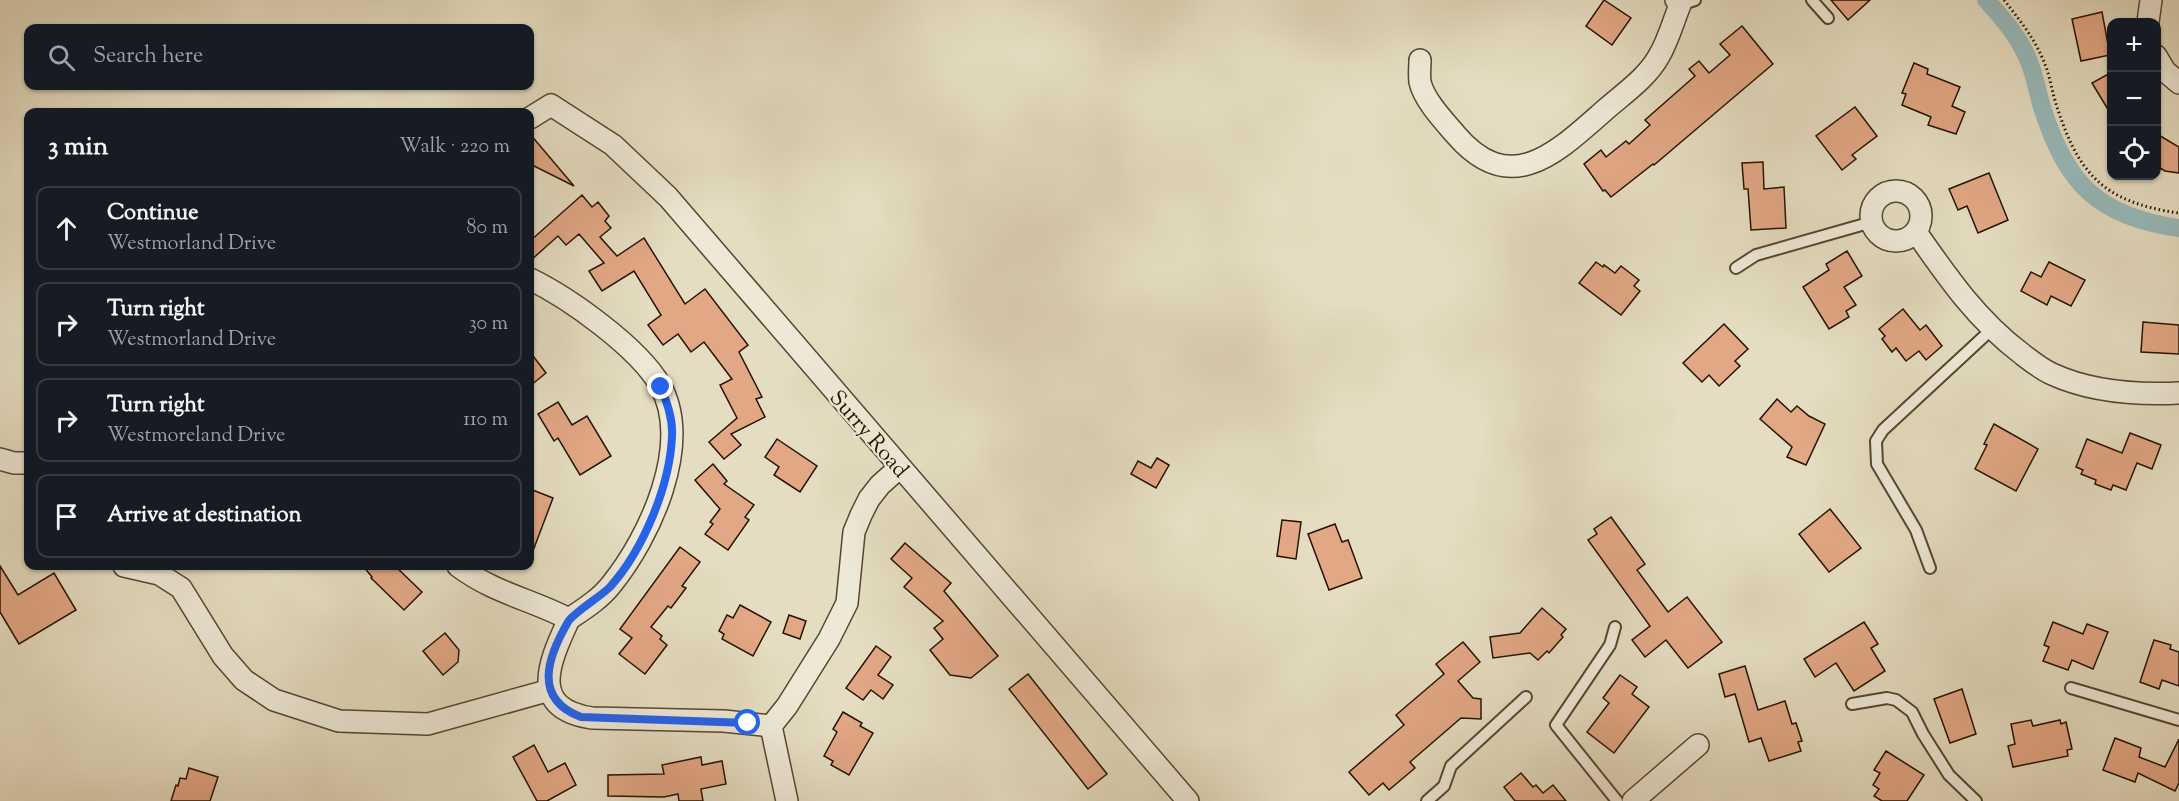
<!DOCTYPE html>
<html lang="en">
<head>
<meta charset="utf-8">
<style>
	:root { --surface:#171b24; --page:#20242c; --text:#f1f3f6; --muted:#9ea1a6; --line:#363941 }
	body { margin:0; font-family:"Sorts Mill Goudy",serif; background:var(--page); color:var(--text) }
	.controls { position:absolute; right:18px; top:18px; display:grid; overflow:hidden; border-radius:12px; box-shadow:0 2px 4px #0004 }
	.controls button { width:54px; height:54px; display:grid; place-items:center; padding:0; border:0; border-bottom:2px solid var(--line); background:var(--surface); color:var(--text); font:30px sans-serif }
	.stop { position:absolute; width:18px; height:18px; margin:-14px; border:4px solid #2563eb; border-radius:50%; background:#fff }
	.stop.end { background:#2563eb; border-color:#fff; box-shadow:0 2px 6px #0008 }
	.list { margin:0; padding:0; list-style:none }
	h2 { display:flex; justify-content:space-between; align-items:center; height:78px; margin:0; padding:0 24px; font-size:26px }
	h2 small { font-size:20px; font-weight:400; color:var(--muted) }
	.list li { display:grid; grid-template-columns:39px 1fr auto; gap:18px; align-items:center; box-sizing:border-box; height:84px; margin:0 12px 12px; padding:0 12px; border:2px solid var(--line); border-radius:12px }
	.list b { display:block; font-size:22px; white-space:nowrap }
	.list p { margin:0; font-size:20px; white-space:nowrap; color:var(--muted) }
	.list em { font-size:20px; font-style:normal; color:var(--muted) }
	.icon { flex:none; width:33px; height:33px; fill:none; stroke:currentColor; stroke-width:2; stroke-linecap:round; stroke-linejoin:round }
	.map { position:relative; flex:none; width:2179px; height:801px; overflow:hidden }
	.search { position:absolute; background:var(--surface); box-shadow:0 2px 4px #0004; left:24px; top:24px; width:510px; height:66px; display:flex; align-items:center; gap:15px; box-sizing:border-box; padding:0 21px; border-radius:12px; color:var(--muted); font-size:22px }
	.panel { position:absolute; background:var(--surface); box-shadow:0 2px 4px #0004; left:24px; top:108px; width:510px; height:462px; border-radius:12px }
	.map>svg:first-child { display:block }
	.lines { fill:none; stroke-linecap:round; stroke-linejoin:round }
	.canal { stroke:#98babb; stroke-width:18 }
	.building { fill:#e2a785; stroke:#261400; stroke-width:1.5 }
	.service-casing { stroke:#564630; stroke-width:14 }
	.minor-casing { stroke:#564630; stroke-width:24 }
	.path { stroke:#261400; stroke-width:3; stroke-dasharray:1.5 3; stroke-linecap:butt }
	.service { stroke:#eee9d7; stroke-width:10 }
	.minor { stroke:#eee9d7; stroke-width:21 }
	.route { stroke:#2563eb; stroke-width:8 }
	.labels { text-anchor:middle; stroke-width:4.5; stroke-linejoin:round; paint-order:stroke }
	.street-label { font-size:22px; fill:#261400; stroke:#eee9d7 }
</style>
</head>
<body>
<div class="map">
<svg width="2179" height="801" viewBox="0 0 2179 801">
	<rect width="100%" height="100%" fill="#e5ddc1"/>
	<filter id="stains"><feTurbulence type="fractalNoise" baseFrequency=".00333" numOctaves="4"/><feColorMatrix values="0 0 0 0 .2 0 0 0 0 .09 0 0 0 0 .02 0 0 0 .5 -.17"/></filter>
	<radialGradient id="worn" r=".72"><stop offset=".6" stop-color="#630" stop-opacity="0"/><stop offset="1" stop-color="#630" stop-opacity=".3"/></radialGradient>
	<g class="lines">
		<!-- canal -->
		<path class="canal" d="M1986,0c13,14 27,30 36,47 11,18 14,40 20,60 24,77 57,110 137,121"/>
	</g>
	<!-- building -->
	<g class="building">
		<path d="M1604,0l27,18 -19,27 -26,-19z"/>
		<path d="M1831,0h39l-22,20z"/>
		<path d="M2102,12l8,43 -29,6 -9,-42z"/>
		<path d="M1742,26l31,38 -119,101 -1,-1 -42,33 -6,-7 -2,1 -19,-27 17,-14 5,7 20,-16 3,3 21,-19 -5,-5 50,-44 -6,-7 10,-8 10,12 21,-18 -10,-11z"/>
		<path d="M1914,63l14,6 -1,5 33,13 -8,19 13,6 -9,22 -28,-9 3,-8 -29,-12 4,-11 -4,-1z"/>
		<path d="M2112,72v44l-20,-33z"/>
		<path d="M1855,107l22,29 -25,19 4,4 -14,11 -26,-34z"/>
		<path d="M530,134l44,52 -44,-22z"/>
		<path d="M2157,134l22,13v26l-14,-2 -8,-5z"/>
		<path d="M1763,162l1,27 20,-2 2,41 -35,2 -3,-41h-4l-2,-26z"/>
		<path d="M1989,173l19,47 -30,13 -11,-27 -9,4 -9,-21z"/>
		<path d="M582,195l10,12 6,-5 11,14 -4,5 6,7 -11,9 17,19 27,-18 41,66 20,-15 43,56 -9,7 23,45 -6,2 9,18 -34,17 10,11 -17,14 -15,-17 28,-24 -17,-33 12,-6 -28,-37 -13,10 -13,-18 -15,11 -15,-20 13,-10 -27,-44 -32,20 -13,-20 15,-8 -25,-29 -13,11 -8,-9 -28,25v-20z"/>
		<path d="M1847,251l15,25 -18,11 12,18 -10,6 3,6 -20,12 -26,-42 26,-17 -3,-6z"/>
		<path d="M1596,262l7,5 1,-2 11,8 6,-7 18,14 -5,6 6,5 -19,24 -42,-32z"/>
		<path d="M2049,262l36,18 -14,26 -20,-10 -4,9 -26,-14 10,-19 10,5z"/>
		<path d="M1903,309l17,21 6,-5 16,21 -16,14 -7,-9 -13,10 -10,-13 -4,4 -10,-13 3,-3 -6,-7z"/>
		<path d="M2143,322l36,3v29l-38,-2z"/>
		<path d="M1724,324l24,25 -13,12 5,5 -21,20 -10,-11 -7,7 -19,-19z"/>
		<path d="M530,352l16,21 -16,13z"/>
		<path d="M1777,399l14,13 6,-6 12,10 16,8 -19,41 -19,-8 5,-10 -32,-28z"/>
		<path d="M558,402l14,23 15,-9 24,40 -31,19 -22,-37 -4,3 -16,-27z"/>
		<path d="M1994,424l44,25 -22,42 -41,-22 12,-24 -3,-1z"/>
		<path d="M2130,433l31,12 -9,24 -15,-6 -11,27 -13,-5 -2,5 -16,-6 1,-4 -15,-6 2,-4 -7,-3 11,-28 35,14z"/>
		<path d="M777,439l40,27 -17,26 -26,-17 5,-8 -14,-10z"/>
		<path d="M1157,458l12,7 -13,23 -25,-14 7,-13 13,7z"/>
		<path d="M713,464l14,17 -3,3 30,21 -9,12 4,3 -21,30 -23,-16 8,-10 -3,-2 10,-13 -25,-29z"/>
		<path d="M530,489l23,9 -22,58h-1z"/>
		<path d="M1830,509l31,39 -32,24 -30,-38z"/>
		<path d="M1611,517l34,47 -8,6 31,42 19,-15 35,45 -34,26 -22,-28 -21,17 -13,-17 18,-14 -62,-86 9,-6 -3,-5z"/>
		<path d="M1282,520l19,2 -5,37 -19,-3z"/>
		<path d="M1335,524l7,18 6,-2 14,38 -33,12 -21,-56z"/>
		<path d="M905,543l46,40 -7,8 54,65 -27,22 -21,-3 -20,-25 13,-11 -9,-11 9,-7 -39,-34 8,-9 -21,-19z"/>
		<path d="M680,547l20,15 -18,24 4,2 -15,20 -3,-2 -17,21 11,9 -2,3 7,6 -22,29 -26,-20 13,-16 -12,-9z"/>
		<path d="M0,566l18,29 36,-22 22,37 -57,34 -19,-32z"/>
		<path d="M363,566h32l27,26 -18,18 -33,-32 1,-1z"/>
		<path d="M740,605l31,17 -18,34 -31,-17 2,-5 -5,-3 8,-16 6,3z"/>
		<path d="M1542,608l24,21 -5,6 2,2 -14,16 -2,-2 -9,9 -8,-7 -37,5 -3,-21 30,-4z"/>
		<path d="M789,615l17,6 -6,18 -17,-6z"/>
		<path d="M1864,622l14,22 -7,4 14,23 -31,20 -18,-28 -21,14 -11,-18z"/>
		<path d="M2053,622l30,12 4,-10 21,8 -15,37 -21,-9 -4,10 -25,-9 6,-14 -5,-2z"/>
		<path d="M445,633l14,17 -1,12 -15,13 -20,-24z"/>
		<path d="M2154,640l17,5 -1,4 9,3v34l-17,-6 -3,9 -19,-7z"/>
		<path d="M1463,642l17,20 -22,19 15,17 8,1v20l-20,-1 -51,44 5,6 -26,22 -6,-7 -14,12 -20,-23 55,-47 -8,-10 48,-41 -8,-10z"/>
		<path d="M876,646l15,11 -13,18 15,10 -10,14 -12,-9 -8,10 -17,-12z"/>
		<path d="M1745,666l13,44 27,-9 7,23 4,-1 6,18 -4,1 3,9 -32,10 -8,-23 -12,4 -14,-48 -10,3 -6,-23z"/>
		<path d="M1028,674l79,100 -19,15 -79,-100z"/>
		<path d="M1620,675l17,12 -5,7 17,13 -35,46 -27,-21 22,-29 -6,-5z"/>
		<path d="M1962,689l14,45 -26,9 -16,-44z"/>
		<path d="M843,712l19,11 -2,3 13,7 -24,42 -18,-10 2,-4 -9,-5 13,-24 -4,-3z"/>
		<path d="M2031,720l2,6 27,-6 1,4 5,-2 6,27 -5,1 1,6 -55,11 -5,-21 7,-2 -4,-20z"/>
		<path d="M2115,738l26,10 -2,9 26,10 14,-28v44l-4,8 -37,-18 -3,9 -32,-12z"/>
		<path d="M534,745l14,27 17,-9 11,22 -29,16h-10l-24,-44z"/>
		<path d="M1886,751l38,24 -17,26h-25l-8,-5 5,-7 -6,-4 7,-12 -6,-3z"/>
		<path d="M701,757l1,8 20,-4 4,23 -25,5 2,12h-24l-1,-7 -14,3 -56,-1v-21l56,-1 -2,-9z"/>
		<path d="M189,768l29,9 -8,24h-39l5,-16 2,1 2,-8 6,1z"/>
		<path d="M1521,773l12,14 3,-2 7,8 10,-8 13,16h-51l-11,-14z"/>
	</g>
	<g class="lines">
		<!-- service casing -->
		<g class="service-casing">
			<g id="service">
				<path d="M1812,0l16,18"/>
				<path d="M1680,5l15,-5"/>
				<path d="M1736,268l20,-13 116,-33"/>
				<path d="M1930,568l-14,-38 -39,-66 -1,-23 7,-11 109,-101"/>
				<path d="M1615,627l-5,18 -54,80 61,76"/>
				<path d="M2071,688l108,32"/>
				<path d="M1852,704l35,-6 9,2 16,12 11,22 26,41 27,26"/>
				<path d="M1427,801l17,-15 7,-20 75,-69"/>
			</g>
		</g>
		<!-- minor casing -->
		<g class="minor-casing">
			<g id="minor">
				<path d="M2148,22l3,-22"/>
				<path d="M2156,56l9,15 14,12"/>
				<path d="M1420,60c0,7 -1,15 0,22 4,18 24,39 36,53 55,64 101,17 149,-25 18,-16 42,-32 54,-54 9,-15 14,-34 21,-51l-4,-5"/>
				<path d="M530,118l21,-13 62,40 55,52 520,604"/>
				<circle cx="1896" cy="216" r="25"/>
				<path d="M1916,232c32,46 61,88 106,122 9,7 19,15 30,20 39,18 85,21 127,19"/>
				<path d="M530,279c39,19 108,68 130,106 33,59 -10,152 -49,200 -11,14 -27,24 -42,34"/>
				<path d="M0,459l14,4h14"/>
				<path d="M124,566l35,8 22,14 42,68 21,24 30,20 65,21 89,3 122,-34"/>
				<path d="M458,566c36,27 72,33 111,53"/>
				<path d="M569,619c-18,40 -43,89 23,99l132,3 47,5"/>
				<path d="M771,726l16,-20 42,-67 18,-36 7,-71 7,-17 8,-16 11,-14 19,-17"/>
				<path d="M771,726l16,75"/>
				<path d="M1633,801l65,-56"/>
			</g>
		</g>
		<!-- path -->
		<path class="path" d="M2004,0c15,19 31,39 40,62 5,11 7,24 10,35 22,74 46,105 125,116"/>
		<!-- service -->
		<use href="#service" class="service"/>
		<!-- minor -->
		<use href="#minor" class="minor"/>
	</g>
	<g class="lines">
		<!-- route -->
		<path class="route" d="M661,387c6,16 12,32 11,49 -2,50 -29,114 -62,151 -10,10 -38,27 -42,35 -21,36 -35,77 13,95l167,6"/>
	</g>
	<g class="labels">
		<!-- street labels -->
		<g class="street-label">
			<text transform="translate(870 433) rotate(49)" y="8">Surry Road</text>
		</g>
	</g>
	<rect width="100%" height="100%" filter="url(#stains)"/>
	<rect width="100%" height="100%" fill="url(#worn)"/>
</svg>
<div class="controls">
<button>+</button>
<button>−</button>
<button><svg class="icon" aria-label="locate" viewBox="0 0 24 24"><circle cx="12" cy="12" r="6"/><path d="M12 2v4M12 18v4M2 12h4M18 12h4"/></svg></button>
</div>
<div class="stop" style="left:748px;top:723px"></div>
<div class="stop end" style="left:661px;top:387px"></div>
<div class="search"><svg class="icon" aria-label="search" viewBox="0 0 24 24"><circle cx="10" cy="10" r="6"/><path d="M15 15l6 6"/></svg>Search here</div>
<section class="panel">
<h2>3 min<small>Walk · 220 m</small></h2>
<ul class="list">
<li><svg class="icon" aria-label="ahead" viewBox="0 0 24 24"><path d="M12 20V5M6 11l6-6 6 6"/></svg><div><b>Continue</b><p>Westmorland Drive</p></div><em>80 m</em></li>
<li><svg class="icon" aria-label="right" viewBox="0 0 24 24"><path d="M7 20v-9h11M14 6l5 5-5 5"/></svg><div><b>Turn right</b><p>Westmorland Drive</p></div><em>30 m</em></li>
<li><svg class="icon" aria-label="right" viewBox="0 0 24 24"><path d="M7 20v-9h11M14 6l5 5-5 5"/></svg><div><b>Turn right</b><p>Westmoreland Drive</p></div><em>110 m</em></li>
<li><svg class="icon" aria-label="arrive" viewBox="0 0 24 24"><path d="M6 21V4h12l-3 4 3 4H6"/></svg><div><b>Arrive at destination</b></div></li>
</ul>
</section>
</div>
</body>
</html>
